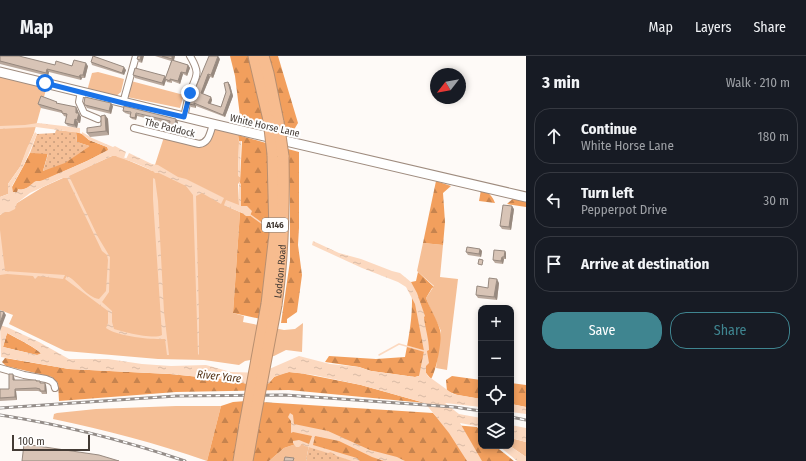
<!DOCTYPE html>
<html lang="en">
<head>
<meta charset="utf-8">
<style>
	:root { --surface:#171b24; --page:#242831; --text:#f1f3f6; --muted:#9ea1a6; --line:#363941; --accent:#3f8590 }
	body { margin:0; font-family:"Fira Sans Condensed",sans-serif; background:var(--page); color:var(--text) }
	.controls { position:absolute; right:12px; bottom:12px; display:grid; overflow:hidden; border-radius:8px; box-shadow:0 2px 6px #0003 }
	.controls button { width:36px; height:36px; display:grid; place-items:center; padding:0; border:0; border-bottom:1px solid var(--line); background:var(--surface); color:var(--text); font:20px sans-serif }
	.compass { position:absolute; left:430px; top:12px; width:36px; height:36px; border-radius:50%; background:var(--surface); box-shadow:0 2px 6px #0003; rotate:239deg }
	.scale { position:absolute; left:12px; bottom:10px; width:78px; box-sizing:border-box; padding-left:4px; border:2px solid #433b35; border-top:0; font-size:11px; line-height:14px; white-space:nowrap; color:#433b35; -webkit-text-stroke:3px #fff; paint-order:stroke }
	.stop { position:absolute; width:12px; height:12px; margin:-9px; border:3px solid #1a73e8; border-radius:50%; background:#fff }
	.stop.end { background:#1a73e8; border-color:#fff; box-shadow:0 1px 4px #0008 }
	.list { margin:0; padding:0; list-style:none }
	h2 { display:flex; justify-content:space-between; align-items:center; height:52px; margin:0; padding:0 16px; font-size:17px }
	h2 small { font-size:13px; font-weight:400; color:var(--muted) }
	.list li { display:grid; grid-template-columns:26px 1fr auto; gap:12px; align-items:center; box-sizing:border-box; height:56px; margin:0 8px 8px; padding:0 8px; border:1px solid var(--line); border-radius:16px }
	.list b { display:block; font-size:15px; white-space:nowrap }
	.list p { margin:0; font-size:13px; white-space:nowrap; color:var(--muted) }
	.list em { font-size:13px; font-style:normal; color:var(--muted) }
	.actions { display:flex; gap:8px; padding:12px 16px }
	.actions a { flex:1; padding:9px 0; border:1px solid var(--accent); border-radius:16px; text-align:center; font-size:14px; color:var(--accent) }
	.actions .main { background:var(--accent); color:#fff }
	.icon { flex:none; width:22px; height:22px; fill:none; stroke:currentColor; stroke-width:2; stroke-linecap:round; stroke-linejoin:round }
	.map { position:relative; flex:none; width:526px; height:405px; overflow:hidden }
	header { display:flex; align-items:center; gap:24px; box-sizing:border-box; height:56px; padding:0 20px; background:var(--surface); border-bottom:1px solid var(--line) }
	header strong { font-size:19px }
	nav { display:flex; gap:22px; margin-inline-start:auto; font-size:14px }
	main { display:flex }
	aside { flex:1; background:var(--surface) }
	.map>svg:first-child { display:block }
	.grass { fill:#f5bf96 }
	.forest { fill:url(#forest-firs) }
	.park { fill:url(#park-dots) }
	.water { fill:url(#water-ripples); fill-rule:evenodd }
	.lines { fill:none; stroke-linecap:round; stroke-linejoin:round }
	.stream { stroke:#fcd9c0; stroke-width:1.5 }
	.street-casing { stroke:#9f8c7f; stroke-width:8 }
	.secondary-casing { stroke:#9f8c7f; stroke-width:11 }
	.highway-casing { stroke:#b88f70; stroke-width:13 }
	.street { stroke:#fff; stroke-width:6 }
	.secondary { stroke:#fff; stroke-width:9 }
	.highway { stroke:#f7bc8f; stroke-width:11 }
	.rail-casing { stroke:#948d89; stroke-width:3 }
	.rail { stroke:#fff; stroke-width:1.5; stroke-dasharray:4.5; stroke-linecap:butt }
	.highway-bridge-casing { stroke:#b88f70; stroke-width:13; stroke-linecap:butt }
	.highway-bridge { stroke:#f7bc8f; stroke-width:11 }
	.wall { fill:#baa99d }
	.shaded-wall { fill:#97897f }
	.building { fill:#d8c4b6; stroke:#97897f }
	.route { stroke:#1a73e8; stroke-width:5 }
	.labels { text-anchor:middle; stroke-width:4; stroke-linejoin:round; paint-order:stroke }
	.shield { fill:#fff; stroke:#7b7672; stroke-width:1 }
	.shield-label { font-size:9px; font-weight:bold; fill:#433b35 }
	.street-label { font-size:10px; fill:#433b35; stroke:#fff }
	.water-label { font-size:11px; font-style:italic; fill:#553418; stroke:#fff }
</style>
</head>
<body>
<header>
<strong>Map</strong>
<nav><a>Map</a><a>Layers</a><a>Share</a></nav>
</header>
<main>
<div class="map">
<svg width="526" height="405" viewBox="0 0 526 405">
	<defs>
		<pattern id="forest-firs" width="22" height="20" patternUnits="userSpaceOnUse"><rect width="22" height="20" fill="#f29f5d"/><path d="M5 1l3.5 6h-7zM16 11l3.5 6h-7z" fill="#c6834e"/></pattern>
		<pattern id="park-dots" width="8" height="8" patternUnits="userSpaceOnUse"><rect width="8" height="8" fill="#f5bf96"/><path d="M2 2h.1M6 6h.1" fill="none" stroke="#c89c7b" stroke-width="1.8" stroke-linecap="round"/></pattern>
		<pattern id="water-ripples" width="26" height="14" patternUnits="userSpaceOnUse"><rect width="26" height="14" fill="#fcd9c0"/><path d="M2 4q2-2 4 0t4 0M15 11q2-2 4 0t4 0" fill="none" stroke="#d9bba6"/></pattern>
	</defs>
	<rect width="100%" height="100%" fill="#fefaf7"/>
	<!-- grass -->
	<g class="grass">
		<path d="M98,16l26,7 -3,13 -6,5 -28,-6 5,-18z"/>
		<path d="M0,18l47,12 -13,47 -14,34 -12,17v10l-8,3z"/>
		<path d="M131,25l53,14 -4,13 -53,-11z"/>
		<path d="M213,71l14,2 11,6 1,7 -1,33 2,2v5l-2,2 1,21h-15l16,7 -7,101 11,3 -1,6 41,8 11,-1 8,-6 -1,29 -16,-2 -12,6 -29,5 -6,4 -35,-5 -46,-1 -93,-8 -56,-27 4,-9 -13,-5v-95l17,-12 26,-16 69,-31h6l35,15 11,-34 37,9z"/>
		<path d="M423,187l20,2 -3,32 18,2 -11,91 -11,-2 5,-37 -11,-23 -4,-10 8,-12 -17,-15z"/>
		<path d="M176,350h45l-14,55c-51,-18 -101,-31 -154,-42l1,-5 3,-1 39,-4z"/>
		<path d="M511,382l15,4v15l-16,-11h1z"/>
		<path d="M296,388l13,1 -3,16h-37l15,-13z"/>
	</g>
	<!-- forest -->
	<g class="forest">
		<path d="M230,0h18l16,66 -11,4 -13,-10 -5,-40z"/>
		<path d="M268,0h10l20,67 -6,10 -7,3 -11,-61z"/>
		<path d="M76,76l6,2 7,6 18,7 2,3 -22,11 -60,27 -10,4h-5v-5l12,-22 6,-12h18l-5,18 46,-25 -12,-4z"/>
		<path d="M238,79l28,8 5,42v51l-10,83 -28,-6 7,-101 2,1 1,-6 -2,-1 -1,-24 2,-41h-3z"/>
		<path d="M288,93l11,3v76l-1,17 4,30 -5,37 -10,7v4h-6l9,-62v-55z"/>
		<path d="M436,125l15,5 -8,7 2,29 -2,23 -20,-2z"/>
		<path d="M481,134c7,2 11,5 14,13l-16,-2z"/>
		<path d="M516,140l10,3v8l-19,-3z"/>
		<path d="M418,216l16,15 -2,1 -6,10c4,11 11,21 14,32 3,8 -4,42 -9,49l-5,-6v-7l-7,10 -4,1 -44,-6 -12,-4 -34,-5 4,-6 47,3 29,-2c5,-26 9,-47 6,-75l5,-1z"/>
		<path d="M7,277c7,4 32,16 34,21l-4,1 -34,-8z"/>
		<path d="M5,302l64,11 101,5 50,5 41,7 8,-3 5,-6 6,-3 9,-2 11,1 61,12 64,18 -136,-13 -113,2 -117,9 -1,-18 -6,-6 -46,-11 -4,-4z"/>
		<path d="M452,320l29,4v19l-24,-4 -10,-4 -1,-11z"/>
		<path d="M511,327l15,2v22l-15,-3z"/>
		<path d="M246,345l187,12 9,9 12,3 23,2 4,5v14h14l19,15h-156l-49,-16 -13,-1 -12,4 -15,13h-62l14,-55 12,-4z"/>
	</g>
	<!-- park -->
	<g class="park">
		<path d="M56,74l20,2 1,10 13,4 -25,17 -22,8 5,-17 -18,-1 7,-19 18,-1z"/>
		<path d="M309,389l49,16h-52z"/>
	</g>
	<!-- water -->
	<g class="water">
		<path d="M38,67l42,5v5l-44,-6 -36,2v-3l25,-1z"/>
		<path d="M35,76l2,2 -13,31 -12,21 1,6h4l1,-3c9,2 12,-5 18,-8 3,0 5,0 7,-1l44,-19 21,-11 -1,-3 -18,-7 -7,-6v-2l10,6 21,9 2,-1 11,6 -2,6 -6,-2h-6l-43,20 29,61 12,20 -1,35 -7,10 10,9v11l2,7c10,3 40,11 48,6l-9,-136v-21l2,1 3,22 6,111 5,43h-2l-2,-16c-13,1 -49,-3 -59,-11l2,-5v-12l-43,-32 2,-3c11,5 19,21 32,23l7,-8 2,-31 -1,-5 -5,-4 -35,-73h-5l-32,15 -13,10 -2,6 -6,3h-4l-5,3v-18l8,-3v-10l12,-17 7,-19z"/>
		<path d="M239,85h3l-1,1 -1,35 -2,-1z"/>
		<path d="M129,97l23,11 6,1 20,12 8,2 38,19 -3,6 -19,-11 -6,3 3,121v38l-1,-1 -5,-159 -7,-9 -27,-13h-4l-2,-2h-2l-2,-2 -23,-10z"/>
		<path d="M239,126l2,2v22h6l5,5 -2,5h-4l-4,-3 -18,-8 2,-5 13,5z"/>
		<path d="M0,174l5,41 60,4 -2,4 -25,-3 -3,3 -2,-3 -26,-2 -7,1z"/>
		<path d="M313,185l26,12 22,6 31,12 8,2 11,9 6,11 8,23 -1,1c1,11 5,22 5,33l-2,1 2,12 -3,3v7l2,3 25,18 28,5v8l-36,-4 14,11 22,4v9l-21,-4 22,38h-15l-18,-28 -24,-30 -64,-18 -47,-10 -25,-3 -15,5 -5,6 -8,3 -41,-7 -50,-5 -101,-5 -68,-12 -1,-32 9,3 30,14 30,17h39l34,5 29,2 35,-1 25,7 29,1 39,-17 31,8 29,3 12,4 44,6 4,-1 5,-25 -9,-47 -9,-17 -8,-5 -36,-14 -50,-23zM7,277c6,3 32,16 34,21l-4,1 -34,-8z"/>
		<path d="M511,348l15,3v7l-15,-2z"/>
		<path d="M290,357l3,2 1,9 34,7 42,19 27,7 8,4h-21l-12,-4 -33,-16 -24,-5 -2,9 44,13 3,3h-8l-15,-5 -6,-4 -3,1 -23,-7 -3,-2 -3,3h-3l-3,-4v-2l6,-1 10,4 3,-8 -19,-4 -2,1v-12l-3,-4z"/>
		<path d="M511,369l15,3v14l-15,-4z"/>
		<path d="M499,390h11l16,11v4h-9z"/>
	</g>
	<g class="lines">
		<!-- stream -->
		<g class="stream">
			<path d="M117,100l15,5"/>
			<path d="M249,158l18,13"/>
			<path d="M379,299l20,-11 25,7"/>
		</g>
		<!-- street casing -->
		<g class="street-casing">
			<g id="street">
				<path d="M81,35l-2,11 5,11 14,6"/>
				<path d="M123,47l13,-47"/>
				<path d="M184,61c2,-8 3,-15 5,-22 6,-19 13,-19 1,-39"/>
				<path d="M134,72l65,16c10,-1 11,-11 14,-20"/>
				<path d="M0,312l24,7 22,4 5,2 3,3 1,4"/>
			</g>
		</g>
		<!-- secondary casing -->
		<g class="secondary-casing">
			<path id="secondary" d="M0,16l213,52 313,73"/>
		</g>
		<!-- highway casing -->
		<g class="highway-casing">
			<g id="highway">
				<path d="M254,0l15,64"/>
				<path d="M263,0l5,17 10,49"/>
				<path d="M267,248l8,-70 -2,-80"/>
				<path id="s1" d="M276,249c7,-50 8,-99 7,-149"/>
				<path d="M239,405l6,-36"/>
				<path d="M247,405l6,-34"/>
			</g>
		</g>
		<!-- street -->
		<use href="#street" class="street"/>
		<!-- secondary -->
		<use href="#secondary" class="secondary"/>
		<!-- highway -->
		<use href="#highway" class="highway"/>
		<!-- rail casing -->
		<g class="rail-casing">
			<g id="rail">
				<path d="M0,352l176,-12 109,-1 169,12 27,4"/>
				<path d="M0,359c64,10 123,25 185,46"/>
				<path d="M511,361l15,3"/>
			</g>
		</g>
		<!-- rail -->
		<use href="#rail" class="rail"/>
		<!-- highway-bridge casing -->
		<g class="highway-bridge-casing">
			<g id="highway-bridge">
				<path d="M269,64l4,34"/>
				<path d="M278,66l5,34"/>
				<path d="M245,369l22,-121"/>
				<path d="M253,371l23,-122"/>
			</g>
		</g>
		<!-- highway-bridge -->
		<use href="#highway-bridge" class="highway-bridge"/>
	</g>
	<!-- wall -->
	<g class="wall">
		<path d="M0,0l55,9 33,1 -3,12h-3l-1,2 -32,-8 -1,4 -48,-12z"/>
		<path d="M138,0l4,7 -3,-1 -2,-3z"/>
		<path d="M155,0h20l-1,5 14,4 2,3 -3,8 -4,-2 -3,10 -8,-3v2l-5,-1 -1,-2 -2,6 -29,-8 -2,-3 33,3 5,-17z"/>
		<path d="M220,3l-7,19 -3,-1 -7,17 8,3 1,3 -1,4 10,3 5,-15 2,-10 2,3 3,11 -8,21 -29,-11v2l-5,-1 -2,-3 7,-17z"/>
		<path d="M91,6l35,8 -2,5 -32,-10z"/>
		<path d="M38,48h20l18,3 2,4v2l3,4 -1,6h-2l-1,5 -9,-2 -3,-3 2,-6 -3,-1 -2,-3 -21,-5z"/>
		<path d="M85,49l28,1 -2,8 -24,-6z"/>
		<path d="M123,55l55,11 -2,9 -5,-1 -2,-3 1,-3 -33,-8 -1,4 -4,-1 -2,-2 1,-2 -6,-2z"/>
		<path d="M105,59l3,4 1,16 -19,2 -3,-4 14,-7z"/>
		<path d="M514,153l-3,21 -9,-1 -2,-3z"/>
		<path d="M480,193l2,2 -1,6 -13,-2 -2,-3z"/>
		<path d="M505,195l1,2v6h-2l-1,5 -8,-1 -2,-3z"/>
		<path d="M499,227l-2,17 -19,-2 -2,-3 12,-7z"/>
		<path d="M14,321l1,3h21v1h4l1,2 5,2 1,9h-5l-1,-2 -3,-1h-22l1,9 -17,1v-12h9z"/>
	</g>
	<!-- shaded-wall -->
	<g class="shaded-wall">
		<path d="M141,0h3l-2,7 -2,-3z"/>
		<path d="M172,0h3l-2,6 -1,-3z"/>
		<path d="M218,0l2,3 -7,19 -2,-3z"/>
		<path d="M86,7l2,3 -3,12 -2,-3z"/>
		<path d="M188,9l2,3 -3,8 -1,-3z"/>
		<path d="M124,11l2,3 -2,5 -2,-2z"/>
		<path d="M47,13l2,3 -1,4 -2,-3z"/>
		<path d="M181,16l2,2 -3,10 -2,-3z"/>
		<path d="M208,18l2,3 -8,19 -1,-3z"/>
		<path d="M80,19l2,3 -1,2 -2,-3z"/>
		<path d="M165,20l1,3h-1l1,1 -2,6 -2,-3z"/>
		<path d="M228,26l2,3 3,11 -8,21 -2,-2z"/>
		<path d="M211,41l1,3 -2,5 -2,-2z"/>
		<path d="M111,47l2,3 -2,8 -2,-3z"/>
		<path d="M194,47l2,3v2l-2,-3z"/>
		<path d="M76,51l2,4 1,3v-1l2,4 -1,6 -3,-3z"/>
		<path d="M136,57l1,3 -1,4 -1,-2z"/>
		<path d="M105,59l3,4 1,16 -3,-4z"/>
		<path d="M75,63l3,4 -1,5 -3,-3z"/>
		<path d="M176,63l2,3 -2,9 -2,-3z"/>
		<path d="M512,150l2,3 -3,21 -2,-3z"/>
		<path d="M480,193l2,2 -1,6 -2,-3z"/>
		<path d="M505,195l1,2v6l-2,-2z"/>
		<path d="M502,201l2,2 -1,5 -2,-3z"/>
		<path d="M497,223l2,4 -2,17 -3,-3z"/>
		<path d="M4,256l2,3 -6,16v-8z"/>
		<path d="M13,318l1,3 1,6 -2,-3z"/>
		<path d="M45,327l1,2 1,9 -2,-3z"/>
		<path d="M15,333l1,2 1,9 -2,-3z"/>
	</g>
	<!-- building -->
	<g class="building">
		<path d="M0,0h19l36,9 1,-4 16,5 2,-6 12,3 -3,12h-3l-1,2 -32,-8 -1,4 -46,-12z"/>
		<path d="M93,0l31,11 -2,6 -31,-11z"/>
		<path d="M138,0h3l-1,4 -3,-1z"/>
		<path d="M162,0h10v3z"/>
		<path d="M209,0h9l-7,19 -3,-1 -7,19 10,4 -3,6 13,4 5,-15 -2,-9 4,-1 3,11 -8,22 -29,-12v2l-5,-1 5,-16v-2l2,1z"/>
		<path d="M172,4l16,5 -2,8 -5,-1 -3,9 -8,-2v2l-5,-2z"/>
		<path d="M135,12l30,8 -3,7 -29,-8z"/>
		<path d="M41,40l16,6 -1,1 20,4v6h3l-2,7 -2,-1 -1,6 -9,-2 2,-9 -5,-1v-2l-24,-7z"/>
		<path d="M85,41l26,6 -2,8 -24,-6 -1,-2z"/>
		<path d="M124,50l52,13 -2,9 -5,-1 1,-6 -34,-8 -1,5 -5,-1 1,-5 -8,-1z"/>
		<path d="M105,59l1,16 -19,2v-5l14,-2v-10z"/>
		<path d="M503,149l9,1 -3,21 -9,-1z"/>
		<path d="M467,191l13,2 -1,5 -13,-2z"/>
		<path d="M494,194l11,1 -1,6h-2l-1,4 -8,-1z"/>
		<path d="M479,203l4,1 -1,5 -4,-1z"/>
		<path d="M489,222l8,1 -3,18 -18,-2 1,-9 11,2z"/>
		<path d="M0,255l4,1 -4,11z"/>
		<path d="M9,318h4v6h23v1h4v2h5v8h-5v-2l-4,-1 -21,1v8l-15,1v-9h9z"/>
		<path d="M24,388l75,11 20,6h-97z"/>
		<path d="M285,401l9,1 -1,3h-9z"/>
	</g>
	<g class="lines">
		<!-- route -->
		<path class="route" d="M45,27l78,20 61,14 6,-24"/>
	</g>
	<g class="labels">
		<!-- shield labels -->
		<rect class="shield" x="262" y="162" width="26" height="14" rx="3"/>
		<g class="shield-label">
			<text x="275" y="172">A146</text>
		</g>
		<!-- street labels -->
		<g class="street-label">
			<text transform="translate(265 69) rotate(13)" y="4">White Horse Lane</text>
			<text transform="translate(170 71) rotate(14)" y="4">The Paddock</text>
			<text dy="4" stroke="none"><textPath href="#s1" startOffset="34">Loddon Road</textPath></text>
		</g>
		<!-- water labels -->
		<g class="water-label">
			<text transform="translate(219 320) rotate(6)" y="4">River Yare</text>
		</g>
	</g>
</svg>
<div class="controls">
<button>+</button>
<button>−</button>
<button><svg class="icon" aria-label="locate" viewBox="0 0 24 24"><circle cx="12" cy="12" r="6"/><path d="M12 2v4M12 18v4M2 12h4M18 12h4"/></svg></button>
<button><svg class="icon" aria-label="layers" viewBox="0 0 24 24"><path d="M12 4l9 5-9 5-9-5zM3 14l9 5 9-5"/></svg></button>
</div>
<svg class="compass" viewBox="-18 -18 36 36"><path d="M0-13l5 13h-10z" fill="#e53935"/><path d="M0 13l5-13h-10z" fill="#9ea1a6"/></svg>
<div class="scale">100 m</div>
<div class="stop" style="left:45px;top:27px"></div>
<div class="stop end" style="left:190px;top:37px"></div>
</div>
<aside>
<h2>3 min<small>Walk · 210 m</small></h2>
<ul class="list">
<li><svg class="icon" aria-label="ahead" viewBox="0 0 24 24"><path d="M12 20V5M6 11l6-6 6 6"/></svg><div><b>Continue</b><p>White Horse Lane</p></div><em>180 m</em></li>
<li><svg class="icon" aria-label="left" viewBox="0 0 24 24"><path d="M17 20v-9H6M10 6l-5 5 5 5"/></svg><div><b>Turn left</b><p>Pepperpot Drive</p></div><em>30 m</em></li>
<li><svg class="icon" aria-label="arrive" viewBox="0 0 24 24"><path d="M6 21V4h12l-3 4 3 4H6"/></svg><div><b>Arrive at destination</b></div></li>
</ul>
<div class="actions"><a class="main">Save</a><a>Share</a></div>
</aside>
</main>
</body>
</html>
